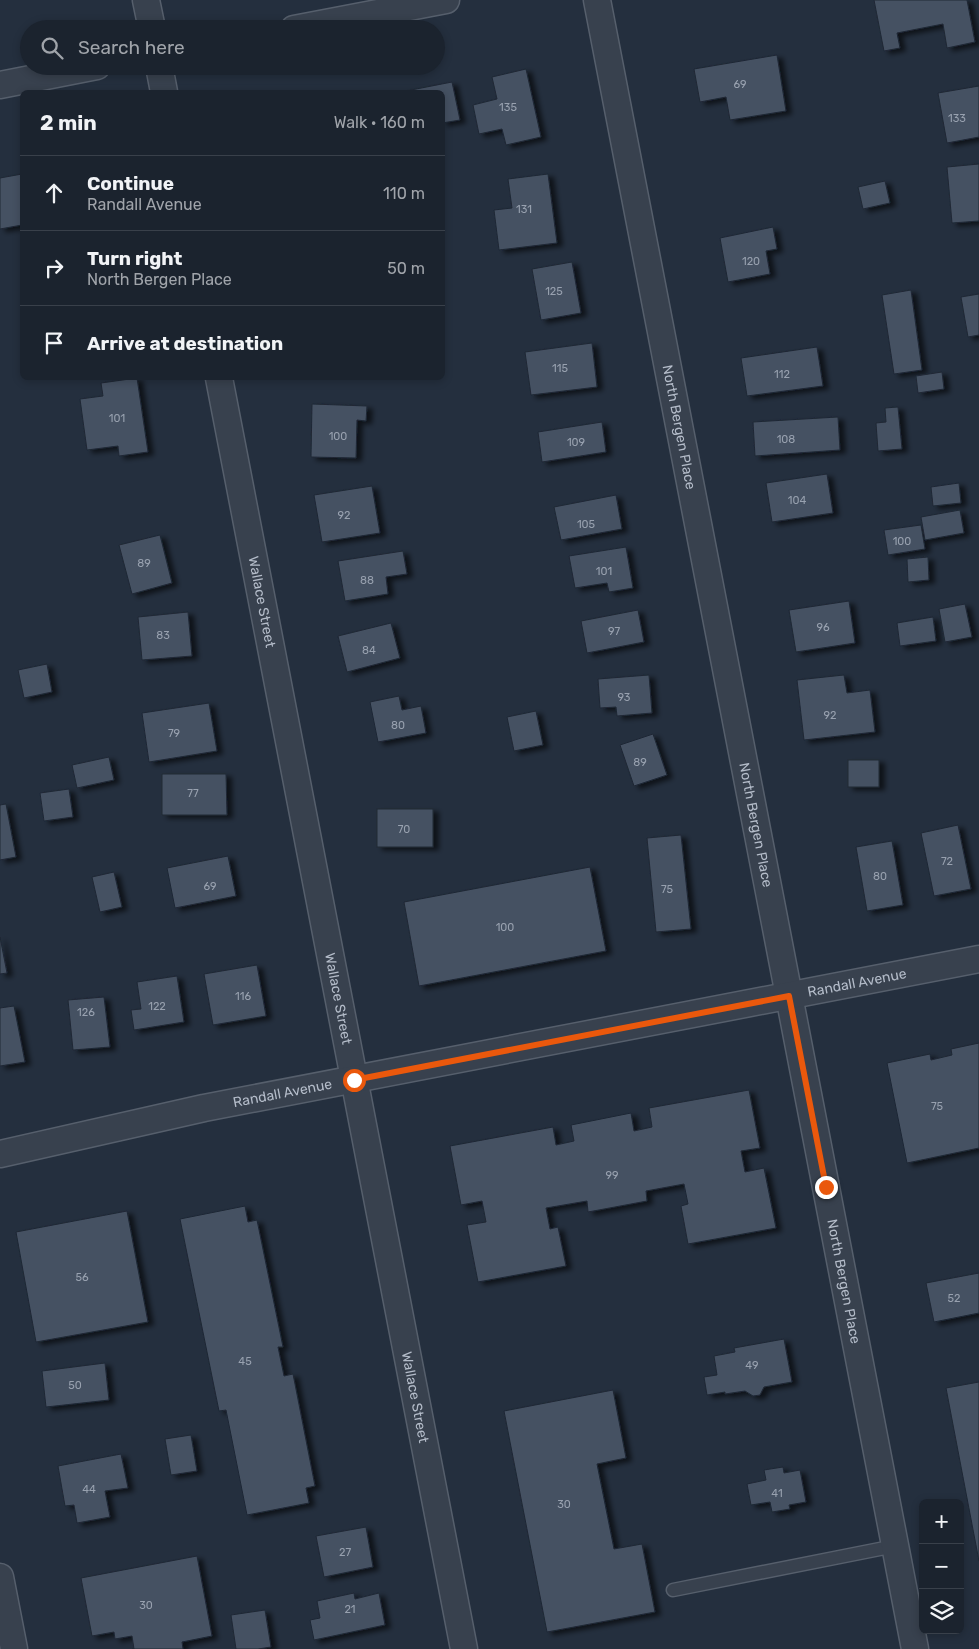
<!DOCTYPE html>
<html lang="en">
<head>
<meta charset="utf-8">
<style>
	:root { --surface:#1b232e; --page:#242b36; --text:#f1f3f6; --muted:#a0a4aa; --line:#39404a }
	body { margin:0; font-family:Rubik,sans-serif; background:var(--page); color:var(--text) }
	.controls { position:absolute; right:15px; bottom:15px; display:grid; overflow:hidden; border-radius:8px; box-shadow:0 2px 8px #0003 }
	.controls button { width:45px; height:45px; display:grid; place-items:center; padding:0; border:0; border-bottom:1px solid var(--line); background:var(--surface); color:var(--text); font:25px sans-serif }
	.stop { position:absolute; width:15px; height:15px; margin:-11px; border:4px solid #ea580c; border-radius:50%; background:#fff }
	.stop.end { background:#ea580c; border-color:#fff; box-shadow:0 1px 5px #0008 }
	.list { margin:0; padding:0; list-style:none }
	h2 { display:flex; justify-content:space-between; align-items:center; height:65px; margin:0; padding:0 20px; font-size:21px }
	h2 small { font-size:16px; font-weight:400; color:var(--muted) }
	.list li { display:grid; grid-template-columns:32px 1fr auto; gap:15px; align-items:center; box-sizing:border-box; height:75px; padding:0 20px; border-top:1px solid var(--line) }
	.list b { display:block; font-size:19px; white-space:nowrap }
	.list p { margin:0; font-size:16px; white-space:nowrap; color:var(--muted) }
	.list em { font-size:16px; font-style:normal; color:var(--muted) }
	.icon { flex:none; width:28px; height:28px; fill:none; stroke:currentColor; stroke-width:2; stroke-linecap:round; stroke-linejoin:round }
	.map { position:relative; flex:none; width:979px; height:1649px; overflow:hidden }
	.search { position:absolute; background:var(--surface); box-shadow:0 2px 8px #0003; left:20px; top:20px; width:425px; height:55px; display:flex; align-items:center; gap:12px; box-sizing:border-box; padding:0 18px; border-radius:28px; color:var(--muted); font-size:19px }
	.panel { position:absolute; background:var(--surface); box-shadow:0 2px 8px #0003; left:20px; top:90px; width:425px; height:290px; border-radius:8px }
	.map>svg:first-child { display:block }
	.building { fill:#455162; stroke:#1f2835; filter:url(#shadow) }
	.lines { fill:none; stroke-linecap:round; stroke-linejoin:round }
	.lane-casing { stroke:#565f6c; stroke-width:15 }
	.street-casing { stroke:#565f6c; stroke-width:29 }
	.lane { stroke:#38414e; stroke-width:12 }
	.street { stroke:#38414e; stroke-width:26 }
	.route { stroke:#ea580c; stroke-width:6 }
	.labels { text-anchor:middle; stroke-width:5; stroke-linejoin:round; paint-order:stroke }
	.number-label { font-size:11px; fill:#98a1af }
	.street-label { font-size:14px; fill:#b4bcc9; stroke:#1d2633 }
</style>
</head>
<body>
<div class="map">
<svg width="979" height="1649" viewBox="0 0 979 1649">
	<defs>
		<filter id="shadow"><feDropShadow dx="5.5" dy="3" stdDeviation="2.5" flood-color="#0009"/></filter>
	</defs>
	<rect width="100%" height="100%" fill="#242f3e"/>
	<!-- building -->
	<g class="building">
		<path d="M874,0h93l8,42 -28,6 -4,-24 -46,9 3,15 -16,3z"/>
		<path d="M777,55l9,56 -56,9 -4,-23 -26,5 -6,-33z"/>
		<path d="M526,69l15,68 -35,8 -4,-16 -23,5 -6,-29 24,-6 -5,-22z"/>
		<path d="M452,82l8,38 -18,3v-31h-41z"/>
		<path d="M979,86v51l-32,6 -9,-50z"/>
		<path d="M979,164v57l-27,2 -5,-56z"/>
		<path d="M22,174v51l-22,4v-51z"/>
		<path d="M548,174l9,69 -58,7 -5,-40 18,-2 -4,-29z"/>
		<path d="M885,181l5,22 -27,6 -5,-22z"/>
		<path d="M773,227l4,22 -11,2 4,23 -42,8 -8,-44z"/>
		<path d="M572,262l9,51 -40,7 -9,-51z"/>
		<path d="M911,290l11,80 -28,4 -12,-79z"/>
		<path d="M979,294v41l-11,2 -7,-40z"/>
		<path d="M592,343l5,44 -66,8 -6,-43z"/>
		<path d="M817,347l6,39 -76,10 -6,-38z"/>
		<path d="M942,372l2,17 -26,4 -2,-17z"/>
		<path d="M137,378l11,74 -29,4 -1,-10 -31,4 -7,-51 23,-3 -2,-13z"/>
		<path d="M312,404l55,2 -1,15 -9,-1 -1,38 -45,-1z"/>
		<path d="M898,407l4,42 -24,2 -2,-28 10,-1 -1,-14z"/>
		<path d="M838,417l2,33 -85,6 -2,-34z"/>
		<path d="M602,422l4,30 -64,10 -4,-30z"/>
		<path d="M827,474l6,39 -61,9 -6,-39z"/>
		<path d="M959,483l2,20 -28,3 -2,-19z"/>
		<path d="M372,486l8,47 -58,9 -8,-47z"/>
		<path d="M616,495l6,34 -61,11 -7,-33z"/>
		<path d="M960,510l4,23 -39,7 -4,-23z"/>
		<path d="M921,525l4,24 -37,6 -4,-25z"/>
		<path d="M160,535l12,48 -40,11 -13,-49z"/>
		<path d="M626,547l7,41 -24,4 -2,-9 -32,5 -6,-32z"/>
		<path d="M403,551l4,23 -21,3 2,17 -43,7 -7,-40z"/>
		<path d="M928,557l1,23 -21,2 -1,-23z"/>
		<path d="M849,601l6,42 -59,9 -7,-42z"/>
		<path d="M965,604l7,33 -27,5 -6,-33z"/>
		<path d="M638,610l6,32 -57,11 -6,-32z"/>
		<path d="M188,612l4,44 -50,4 -4,-43z"/>
		<path d="M933,617l3,24 -36,5 -3,-23z"/>
		<path d="M391,623l9,35 -53,14 -9,-36z"/>
		<path d="M47,664l5,28 -28,6 -6,-28z"/>
		<path d="M649,675l3,38 -35,3 -1,-9 -16,1 -2,-29z"/>
		<path d="M844,675l3,18 23,-3 5,42 -71,8 -7,-60z"/>
		<path d="M399,696l3,14 19,-4 5,27 -48,9 -8,-40z"/>
		<path d="M209,703l8,48 -68,11 -7,-49z"/>
		<path d="M536,711l7,34 -29,6 -7,-34z"/>
		<path d="M653,734l14,41 -33,11 -14,-41z"/>
		<path d="M109,757l5,23 -37,8 -5,-23z"/>
		<rect x="848" y="760" width="31" height="27"/>
		<path d="M162,774h64l1,41h-65z"/>
		<path d="M69,789l4,28 -29,4 -4,-28z"/>
		<path d="M6,804l10,53 -16,3v-55z"/>
		<rect x="377" y="809" width="56" height="38"/>
		<path d="M958,825l13,64 -37,7 -13,-63z"/>
		<path d="M681,835l10,94 -35,3 -9,-94z"/>
		<path d="M892,841l11,64 -36,6 -11,-64z"/>
		<path d="M228,856l8,40 -61,12 -8,-40z"/>
		<path d="M590,867l16,84 -187,35 -15,-84z"/>
		<path d="M114,872l8,35 -22,5 -8,-35z"/>
		<path d="M0,937l7,36 -7,1z"/>
		<path d="M257,965l9,51 -53,9 -9,-51z"/>
		<path d="M177,976l7,46 -50,8 -3,-20 10,-1 -4,-27z"/>
		<path d="M104,997l6,50 -37,3 -5,-50z"/>
		<path d="M14,1006l11,56 -25,4v-58z"/>
		<path d="M979,1043v105l-72,15 -20,-100 43,-9 1,6 21,-5 -1,-6z"/>
		<path d="M749,1090l11,58 -19,3 4,21 19,-4 12,60 -88,16 -7,-38 7,-2 -4,-20 -38,7 1,10 -59,11 -1,-11 -41,7 4,21 8,-2 8,39 -88,16 -11,-57 19,-3 -4,-21 -21,4 -11,-59 103,-19 3,18 18,-4 -3,-16 60,-12 3,18 18,-4 -3,-19z"/>
		<path d="M245,1206l3,16 9,-2 26,127h-5l6,29 9,-2 22,112 -9,2 3,15 -62,12 -21,-105 -7,1 -39,-192z"/>
		<path d="M127,1211l21,111 -112,20 -20,-110z"/>
		<path d="M979,1273v40l-45,9 -8,-39z"/>
		<path d="M784,1339l8,43 -28,5 -4,8 -7,1 -8,-5 -20,3v-2l-18,3 -3,-18 13,-2 -3,-19 21,-4 -1,-4z"/>
		<path d="M105,1363l4,37 -63,7 -4,-36z"/>
		<path d="M979,1382v179l-33,-173z"/>
		<path d="M613,1390l13,68 -29,6 17,85 28,-5 13,68 -108,20 -43,-221z"/>
		<path d="M191,1435l6,36 -26,4 -6,-36z"/>
		<path d="M121,1454l7,34 -23,3 5,26 -33,6 -3,-18 -9,1 -7,-40z"/>
		<path d="M783,1467l1,6 16,-3 6,32 -17,3 1,4 -18,3 -2,-10 -19,3 -4,-21 19,-4 -2,-10z"/>
		<path d="M366,1527l7,40 -49,10 -8,-41z"/>
		<path d="M197,1556l15,80 -30,6 1,7h-51h2l-2,-13 -17,3 -1,-7 -22,4 -11,-58z"/>
		<path d="M354,1593l1,6 24,-6 6,32 -71,15 -4,-20 10,-2 -3,-17z"/>
		<path d="M265,1610l6,37 -13,2h-22l-5,-34z"/>
	</g>
	<g class="lines">
		<!-- lane casing -->
		<g class="lane-casing">
			<path id="lane" d="M673,1590l222,-44"/>
		</g>
		<!-- street casing -->
		<g class="street-casing">
			<g id="street">
				<path d="M146,0l6,29"/>
				<path id="s1" d="M597,0l318,1649"/>
				<path d="M294,29l152,-29"/>
				<path d="M159,66l5,26"/>
				<path d="M0,85l97,-19"/>
				<path id="s2" d="M219,378l245,1271"/>
				<path id="s3" d="M0,1154l204,-46 775,-149"/>
				<path d="M0,1577l14,72"/>
			</g>
		</g>
		<!-- lane -->
		<use href="#lane" class="lane"/>
		<!-- street -->
		<use href="#street" class="street"/>
	</g>
	<g class="lines">
		<!-- route -->
		<path class="route" d="M354,1080l435,-84 37,191"/>
	</g>
	<g class="labels">
		<!-- number labels -->
		<g class="number-label">
			<text x="740" y="88">69</text>
			<text x="508" y="111">135</text>
			<text x="957" y="122">133</text>
			<text x="524" y="213">131</text>
			<text x="751" y="265">120</text>
			<text x="554" y="295">125</text>
			<text x="560" y="372">115</text>
			<text x="782" y="378">112</text>
			<text x="117" y="422">101</text>
			<text x="338" y="440">100</text>
			<text x="786" y="443">108</text>
			<text x="576" y="446">109</text>
			<text x="797" y="504">104</text>
			<text x="344" y="519">92</text>
			<text x="586" y="528">105</text>
			<text x="902" y="545">100</text>
			<text x="144" y="567">89</text>
			<text x="604" y="575">101</text>
			<text x="367" y="584">88</text>
			<text x="823" y="631">96</text>
			<text x="614" y="635">97</text>
			<text x="163" y="639">83</text>
			<text x="369" y="654">84</text>
			<text x="624" y="701">93</text>
			<text x="830" y="719">92</text>
			<text x="398" y="729">80</text>
			<text x="174" y="737">79</text>
			<text x="640" y="766">89</text>
			<text x="193" y="797">77</text>
			<text x="404" y="833">70</text>
			<text x="947" y="865">72</text>
			<text x="880" y="880">80</text>
			<text x="210" y="890">69</text>
			<text x="667" y="893">75</text>
			<text x="505" y="931">100</text>
			<text x="243" y="1000">116</text>
			<text x="157" y="1010">122</text>
			<text x="86" y="1016">126</text>
			<text x="937" y="1110">75</text>
			<text x="612" y="1179">99</text>
			<text x="82" y="1281">56</text>
			<text x="954" y="1302">52</text>
			<text x="245" y="1365">45</text>
			<text x="752" y="1369">49</text>
			<text x="75" y="1389">50</text>
			<text x="89" y="1493">44</text>
			<text x="777" y="1497">41</text>
			<text x="564" y="1508">30</text>
			<text x="345" y="1556">27</text>
			<text x="146" y="1609">30</text>
			<text x="350" y="1613">21</text>
		</g>
		<!-- street labels -->
		<g class="street-label">
			<text dy="5" stroke="none"><textPath href="#s1" startOffset="435">North Bergen Place</textPath></text>
			<text dy="5" stroke="none"><textPath href="#s2" startOffset="228">Wallace Street</textPath></text>
			<text dy="5" stroke="none"><textPath href="#s1" startOffset="840">North Bergen Place</textPath></text>
			<text dy="5" stroke="none"><textPath href="#s3" startOffset="874">Randall Avenue</textPath></text>
			<text dy="5" stroke="none"><textPath href="#s2" startOffset="632">Wallace Street</textPath></text>
			<text dy="5" stroke="none"><textPath href="#s3" startOffset="289">Randall Avenue</textPath></text>
			<text dy="5" stroke="none"><textPath href="#s1" startOffset="1305">North Bergen Place</textPath></text>
			<text dy="5" stroke="none"><textPath href="#s2" startOffset="1038">Wallace Street</textPath></text>
		</g>
	</g>
</svg>
<div class="controls">
<button>+</button>
<button>−</button>
<button><svg class="icon" aria-label="layers" viewBox="0 0 24 24"><path d="M12 4l9 5-9 5-9-5zM3 14l9 5 9-5"/></svg></button>
</div>
<div class="stop" style="left:354px;top:1080px"></div>
<div class="stop end" style="left:826px;top:1187px"></div>
<div class="search"><svg class="icon" aria-label="search" viewBox="0 0 24 24"><circle cx="10" cy="10" r="6"/><path d="M15 15l6 6"/></svg>Search here</div>
<section class="panel">
<h2>2 min<small>Walk · 160 m</small></h2>
<ul class="list">
<li><svg class="icon" aria-label="ahead" viewBox="0 0 24 24"><path d="M12 20V5M6 11l6-6 6 6"/></svg><div><b>Continue</b><p>Randall Avenue</p></div><em>110 m</em></li>
<li><svg class="icon" aria-label="right" viewBox="0 0 24 24"><path d="M7 20v-9h11M14 6l5 5-5 5"/></svg><div><b>Turn right</b><p>North Bergen Place</p></div><em>50 m</em></li>
<li><svg class="icon" aria-label="arrive" viewBox="0 0 24 24"><path d="M6 21V4h12l-3 4 3 4H6"/></svg><div><b>Arrive at destination</b></div></li>
</ul>
</section>
</div>
</body>
</html>
